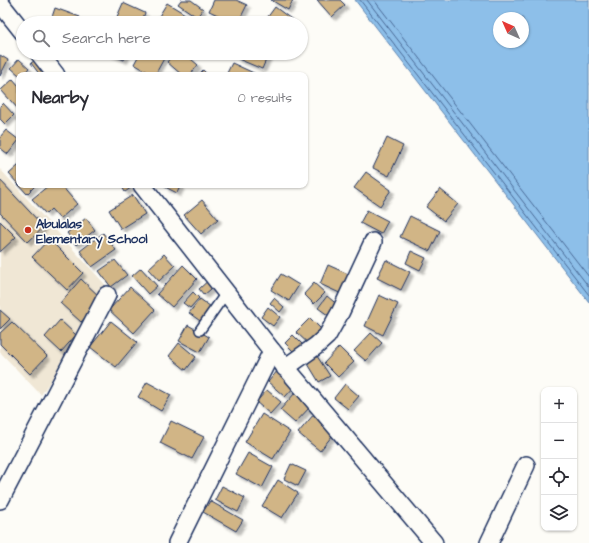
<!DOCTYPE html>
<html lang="en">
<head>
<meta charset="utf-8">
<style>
	:root { --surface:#fff; --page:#f7f7f7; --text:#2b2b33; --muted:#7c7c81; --line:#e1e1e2 }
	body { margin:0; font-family:"Architects Daughter",sans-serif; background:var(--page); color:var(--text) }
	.controls { position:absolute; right:12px; bottom:12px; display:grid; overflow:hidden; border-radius:8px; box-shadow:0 1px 3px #0004 }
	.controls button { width:36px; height:36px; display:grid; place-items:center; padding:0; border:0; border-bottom:1px solid var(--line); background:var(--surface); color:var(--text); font:20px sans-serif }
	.compass { position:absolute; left:493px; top:12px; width:36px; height:36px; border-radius:50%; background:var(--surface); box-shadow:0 1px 3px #0004; rotate:315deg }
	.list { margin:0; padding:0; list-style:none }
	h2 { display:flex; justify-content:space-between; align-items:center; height:52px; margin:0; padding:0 16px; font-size:17px }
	h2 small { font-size:13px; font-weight:400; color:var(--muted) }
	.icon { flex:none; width:22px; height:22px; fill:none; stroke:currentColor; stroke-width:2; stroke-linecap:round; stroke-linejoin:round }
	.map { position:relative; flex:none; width:589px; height:543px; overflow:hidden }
	.search { position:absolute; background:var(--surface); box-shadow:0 1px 3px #0004; left:16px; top:16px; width:292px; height:44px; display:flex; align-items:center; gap:10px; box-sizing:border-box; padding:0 14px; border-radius:22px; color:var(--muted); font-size:15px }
	.panel { position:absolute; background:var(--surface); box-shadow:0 1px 3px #0004; left:16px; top:72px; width:292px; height:116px; border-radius:8px }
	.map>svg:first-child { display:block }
	.built { fill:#f0e7d5 }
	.water { fill:#8dbfe9; stroke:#5f85b1; fill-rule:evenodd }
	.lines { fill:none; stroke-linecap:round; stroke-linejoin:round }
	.shore { stroke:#496996; stroke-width:1 }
	.building { fill:#d1b586; stroke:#1b2f5e; filter:url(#shadow) }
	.lane-casing { stroke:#1b2f5e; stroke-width:12 }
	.street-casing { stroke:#1b2f5e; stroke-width:20 }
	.lane { stroke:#fdfcf7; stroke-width:9 }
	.street { stroke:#fdfcf7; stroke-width:17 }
	.poi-dot { fill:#c8321e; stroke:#fdfcf7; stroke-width:1.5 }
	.labels { text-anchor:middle; stroke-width:3.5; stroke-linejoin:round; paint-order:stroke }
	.poi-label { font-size:13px; font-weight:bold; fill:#1b2f5e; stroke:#fdfcf7; text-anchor:start }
</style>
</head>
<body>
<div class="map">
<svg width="589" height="543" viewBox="0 0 589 543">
	<defs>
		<filter id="shadow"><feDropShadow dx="3.5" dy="3.5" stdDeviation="1" flood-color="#0004"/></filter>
	</defs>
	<rect width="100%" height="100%" fill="#fdfcf7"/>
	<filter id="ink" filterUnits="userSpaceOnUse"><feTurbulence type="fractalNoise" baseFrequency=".025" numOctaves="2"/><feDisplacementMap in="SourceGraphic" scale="8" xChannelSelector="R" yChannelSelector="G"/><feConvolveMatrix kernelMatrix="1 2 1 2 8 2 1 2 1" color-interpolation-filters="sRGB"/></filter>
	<g filter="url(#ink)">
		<!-- built -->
		<path class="built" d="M0,169l111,122 -70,104 -41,-43z"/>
		<!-- water -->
		<path class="water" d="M355,0h234v302zM499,18h24v24h-24z"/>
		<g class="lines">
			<!-- shore -->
			<g class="shore">
				<path d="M360,0l229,295"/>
				<path d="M367,0l222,287"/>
				<path d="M374,0l215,277"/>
			</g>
		</g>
		<!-- building -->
		<g class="building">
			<path d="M181,0h10l12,9 -6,8 -19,-13z"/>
			<path d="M214,0h22l11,5 -9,18h-3l-26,-12z"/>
			<path d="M271,0h22l-5,10z"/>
			<path d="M317,0h23l5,5 -13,12z"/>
			<path d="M123,3l22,10 -4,10h-17l-8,-4z"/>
			<path d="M167,3l23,14 -4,6h-26l-4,-2z"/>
			<path d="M275,7l20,15 -1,1h-21l-6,-5z"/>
			<path d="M55,8l25,9 -3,6h-27z"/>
			<path d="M210,15l15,8h-19z"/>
			<path d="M108,53h19l-3,7z"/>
			<path d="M140,53h27l-12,22h-2l-19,-11z"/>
			<path d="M174,53h10l14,12 -8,10h-8l-15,-13z"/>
			<path d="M238,53h31l-7,16 -26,-11z"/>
			<path d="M0,55l8,5 -8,16z"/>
			<path d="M40,57l11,18h-11l-9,-12z"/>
			<path d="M19,59l10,9 -6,7h-4l-8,-7z"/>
			<path d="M232,63l26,12h-32z"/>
			<path d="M203,70l5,5h-10z"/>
			<path d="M13,79l6,7v24l-18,-20z"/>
			<path d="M3,103l11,12 -9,9 -5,-5v-13z"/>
			<path d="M6,130l13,10 -11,14 -8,-6v-11z"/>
			<path d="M387,138l16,8 -14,30 -16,-8z"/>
			<path d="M19,165v20h17l-9,9 -18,-20z"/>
			<path d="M366,172l25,18 -11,16 -26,-18z"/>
			<path d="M0,180l44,47 -16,15 -28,-29z"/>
			<path d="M49,185h12l16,19 -17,15 -9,-10 -5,5 -14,-15z"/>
			<path d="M121,185h14l-10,7z"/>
			<path d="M166,185h15l-4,8 -12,-6z"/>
			<path d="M440,189l18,15 -14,17 -18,-14z"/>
			<path d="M133,195l12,19 -24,15 -12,-19z"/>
			<path d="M202,200l16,19 -17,15 -17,-19z"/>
			<path d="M367,210l21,11 -7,13 -21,-11z"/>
			<path d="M410,216l30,15 -10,20 -30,-14z"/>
			<path d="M86,218l9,12 -19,15 -9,-12z"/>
			<path d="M0,221l16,16 -16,15z"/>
			<path d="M103,233l13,17 -24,17 -12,-16z"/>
			<path d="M49,239l34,34 -16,17 -35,-33z"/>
			<path d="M411,251l15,7 -6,12 -14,-7z"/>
			<path d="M164,254l11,12 -16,15 -11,-12z"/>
			<path d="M115,260l12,15 -16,12 -12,-16z"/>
			<path d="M386,260l24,12 -9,18 -24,-12z"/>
			<path d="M183,265l14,14 -25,28 -15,-13z"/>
			<path d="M328,265l27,12 -9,19 -26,-12z"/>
			<path d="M141,268l16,18 -9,8 -16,-18z"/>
			<path d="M281,274l18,11 -10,16 -18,-11z"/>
			<path d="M213,276l5,7 -14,12 -5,-6z"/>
			<path d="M81,279l21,20 -21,23 -21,-19z"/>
			<path d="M314,283l11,10 -11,11 -10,-10z"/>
			<path d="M130,287l25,23 -21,23 -25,-23z"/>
			<path d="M193,292l6,6 -9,10 -7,-5z"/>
			<path d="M379,295l19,9 -15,31 -18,-9z"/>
			<path d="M327,296l13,11 -8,11 -14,-10z"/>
			<path d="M274,298l10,9 -4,5 -10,-9z"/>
			<path d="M200,299l14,10 -11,14 -14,-10z"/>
			<path d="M268,307l12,10 -7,9 -12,-9z"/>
			<path d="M0,310l10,9 -10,10z"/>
			<path d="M310,318l15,15 -13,14 -16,-15z"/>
			<path d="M60,320l16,15 -15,17 -16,-15z"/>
			<path d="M111,321l26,21 -21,25 -26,-20z"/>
			<path d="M12,322l35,34 -17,18 -30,-30v-11z"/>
			<path d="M188,325l21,12 -9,15 -21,-11z"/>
			<path d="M371,333l11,10 -16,18 -12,-10z"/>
			<path d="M293,335l12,12 -8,8 -12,-12z"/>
			<path d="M179,343l17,14 -10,13 -17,-14z"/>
			<path d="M339,347l15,15 -16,15 -14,-14z"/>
			<path d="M315,353l15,23 -11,6 -14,-23z"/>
			<path d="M278,370l18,15 -11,12 -17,-15z"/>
			<path d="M147,382l24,13 -10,16 -23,-14z"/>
			<path d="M345,384l14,12 -11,13 -14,-11z"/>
			<path d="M267,390l14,12 -11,12 -14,-12z"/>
			<path d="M295,393l16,13 -16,17 -15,-13z"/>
			<path d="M262,414l28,18 -17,27 -28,-17z"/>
			<path d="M314,414l22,17 -16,20 -22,-18z"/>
			<path d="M171,421l33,16 -12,22 -32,-16z"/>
			<path d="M248,453l25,14 -11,21 -26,-14z"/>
			<path d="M291,464l15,7 -8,15 -14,-7z"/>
			<path d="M278,480l20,13 -16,25 -20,-12z"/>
			<path d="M222,486l23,12 -7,14 -23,-12z"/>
			<path d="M210,501l33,19 -7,11 -33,-19z"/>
		</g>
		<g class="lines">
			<!-- lane casing -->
			<g class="lane-casing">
				<path id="lane" d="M200,330l26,-37"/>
			</g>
			<!-- street casing -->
			<g class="street-casing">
				<g id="street">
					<path d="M0,3l23,29"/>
					<path d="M39,53l17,22"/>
					<path d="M142,185l130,166 162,192"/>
					<path d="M285,368l31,-22 11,-10 14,-25 32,-69"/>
					<path d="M0,500l107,-205"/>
					<path d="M177,543l95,-192"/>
					<path d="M489,543l37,-78"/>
				</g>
			</g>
			<!-- lane -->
			<use href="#lane" class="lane"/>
			<!-- street -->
			<use href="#street" class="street"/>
		</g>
	</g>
	<!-- markers -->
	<circle class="poi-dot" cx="28" cy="230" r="4"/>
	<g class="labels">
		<!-- poi labels -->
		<g class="poi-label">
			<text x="36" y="228">Abulalas<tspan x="36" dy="15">Elementary School</tspan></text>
		</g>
	</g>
</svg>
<div class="controls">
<button>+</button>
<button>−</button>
<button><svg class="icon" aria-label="locate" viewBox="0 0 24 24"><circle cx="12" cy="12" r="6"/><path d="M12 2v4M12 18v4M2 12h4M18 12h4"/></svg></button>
<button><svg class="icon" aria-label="layers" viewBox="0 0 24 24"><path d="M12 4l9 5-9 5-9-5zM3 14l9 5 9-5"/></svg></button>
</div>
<svg class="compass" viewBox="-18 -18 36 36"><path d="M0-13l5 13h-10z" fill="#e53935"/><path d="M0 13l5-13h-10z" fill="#7c7c81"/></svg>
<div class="search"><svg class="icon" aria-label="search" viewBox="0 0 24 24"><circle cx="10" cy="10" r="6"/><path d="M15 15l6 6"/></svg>Search here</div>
<section class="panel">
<h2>Nearby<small>0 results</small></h2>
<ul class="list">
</ul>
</section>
</div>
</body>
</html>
